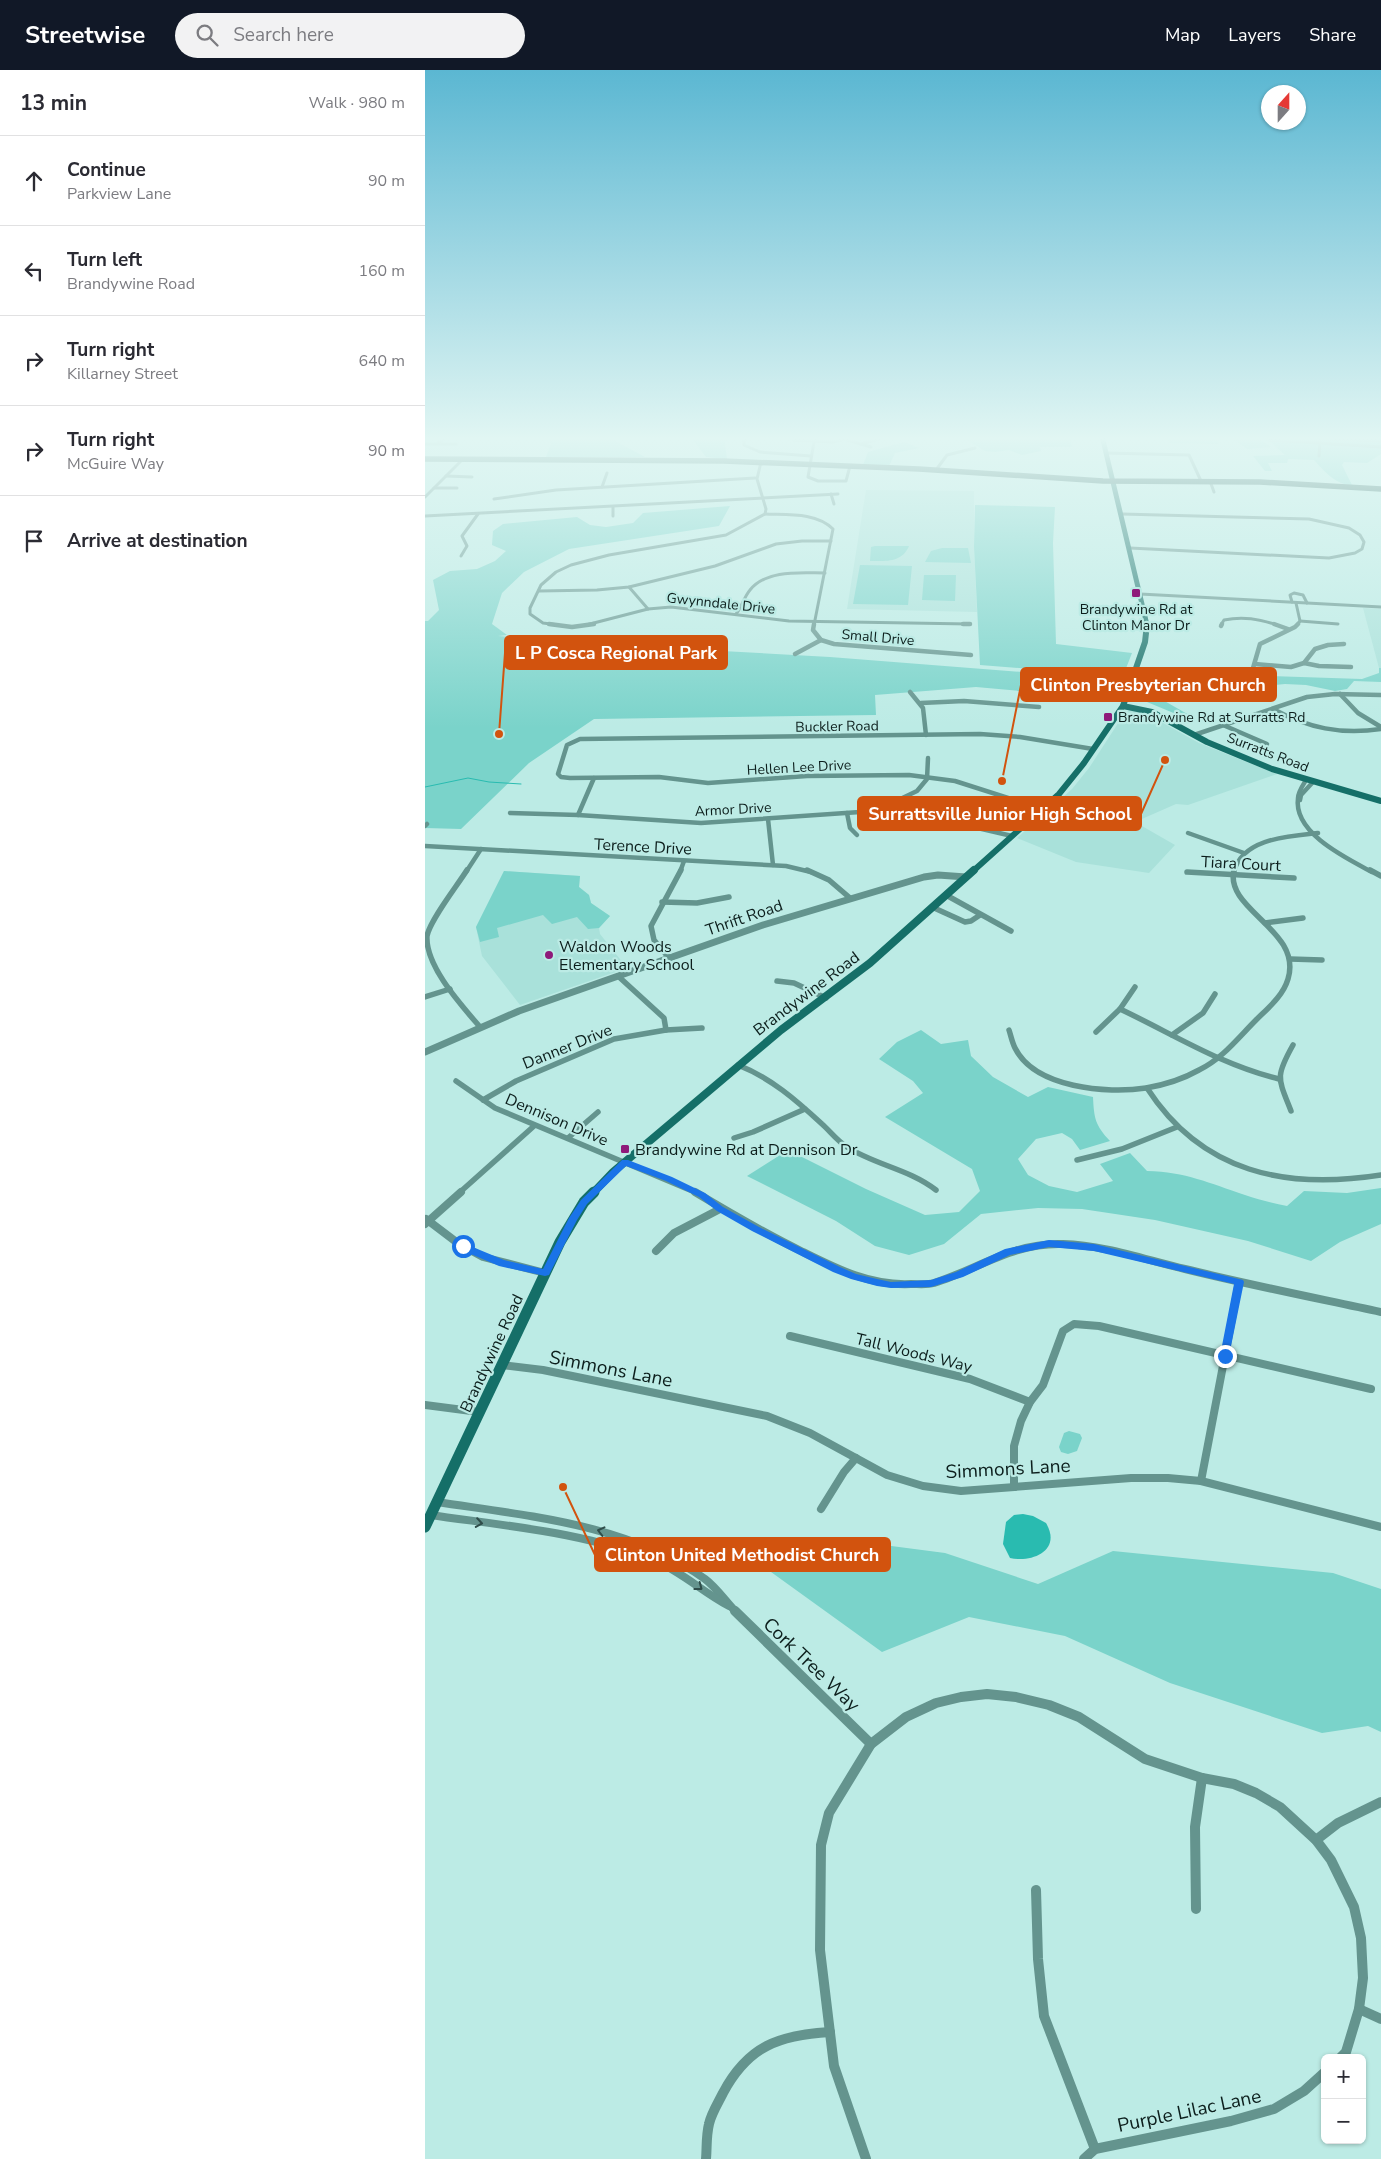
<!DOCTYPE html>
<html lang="en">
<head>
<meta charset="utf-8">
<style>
	:root { --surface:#fff; --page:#f2f2f3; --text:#2b2b33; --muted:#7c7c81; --line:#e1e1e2; --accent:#111827 }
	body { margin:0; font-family:"Nunito Sans",sans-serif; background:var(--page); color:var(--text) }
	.controls { position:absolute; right:15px; bottom:15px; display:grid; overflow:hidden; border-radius:8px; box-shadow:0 1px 4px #0004 }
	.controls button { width:45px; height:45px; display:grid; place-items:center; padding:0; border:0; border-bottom:1px solid var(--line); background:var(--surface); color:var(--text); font:25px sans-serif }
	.compass { position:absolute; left:836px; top:15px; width:45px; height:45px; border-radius:50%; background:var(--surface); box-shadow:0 1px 4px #0004; rotate:21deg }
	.stop { position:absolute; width:15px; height:15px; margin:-11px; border:4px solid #1a73e8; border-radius:50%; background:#fff }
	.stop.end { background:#1a73e8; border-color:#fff; box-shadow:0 1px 5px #0008 }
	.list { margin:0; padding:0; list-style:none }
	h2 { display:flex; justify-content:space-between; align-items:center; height:65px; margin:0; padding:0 20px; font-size:21px }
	h2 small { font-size:16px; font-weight:400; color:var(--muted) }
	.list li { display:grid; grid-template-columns:32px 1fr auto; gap:15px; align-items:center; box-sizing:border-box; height:90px; padding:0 20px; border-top:1px solid var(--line) }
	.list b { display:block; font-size:19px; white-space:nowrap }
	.list p { margin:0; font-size:16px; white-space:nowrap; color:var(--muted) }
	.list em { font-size:16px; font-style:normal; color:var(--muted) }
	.icon { flex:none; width:28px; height:28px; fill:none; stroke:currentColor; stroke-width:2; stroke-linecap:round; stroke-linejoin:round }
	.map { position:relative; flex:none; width:956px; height:2089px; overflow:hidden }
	header { display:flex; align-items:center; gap:30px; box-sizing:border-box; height:70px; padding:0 25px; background:var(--accent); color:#fff }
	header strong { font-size:24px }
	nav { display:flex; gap:28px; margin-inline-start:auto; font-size:18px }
	.search { width:350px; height:45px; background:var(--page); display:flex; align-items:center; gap:12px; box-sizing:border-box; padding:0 18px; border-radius:28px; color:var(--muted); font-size:19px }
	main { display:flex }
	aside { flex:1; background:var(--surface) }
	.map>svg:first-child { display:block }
	.built { fill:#a9e1da }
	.green { fill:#7ad3ca }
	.water { fill:#29bbb0 }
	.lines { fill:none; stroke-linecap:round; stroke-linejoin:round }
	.stream { stroke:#29bbb0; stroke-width:1 }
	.minor-far4 { stroke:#64948e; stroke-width:3 }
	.minor-far3 { stroke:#64948e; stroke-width:4.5 }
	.minor-far2 { stroke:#64948e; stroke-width:5.5 }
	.minor-far1 { stroke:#64948e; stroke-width:8 }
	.minor { stroke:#64948e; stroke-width:10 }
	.tertiary { stroke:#64948e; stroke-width:7 }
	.secondary-far3 { stroke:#156f68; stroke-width:5 }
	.secondary-far2 { stroke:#156f68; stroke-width:6 }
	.secondary-far1 { stroke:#156f68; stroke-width:8 }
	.secondary { stroke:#156f68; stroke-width:11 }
	.primary { stroke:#124e49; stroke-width:5.5 }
	.oneway { stroke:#2f4d4a }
	.route { fill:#1a73e8 }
	.poi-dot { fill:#8e1a7a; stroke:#bcebe5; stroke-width:2 }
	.labels { text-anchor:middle; stroke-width:4.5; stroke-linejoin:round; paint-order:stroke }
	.far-street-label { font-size:14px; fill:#0c1e1c; stroke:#bcebe5 }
	.far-poi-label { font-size:14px; fill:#0c1e1c; stroke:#bcebe5 }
	.street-label { font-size:16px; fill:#0c1e1c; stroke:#bcebe5 }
	.poi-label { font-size:16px; fill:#0c1e1c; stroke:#bcebe5; text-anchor:start }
	.near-street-label { font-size:19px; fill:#0c1e1c; stroke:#bcebe5 }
	.leader { fill:none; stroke:#d2530e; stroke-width:2 }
	.callout-dot { fill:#d2530e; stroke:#bcebe5; stroke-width:2 }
	.callout { fill:#d2530e; stroke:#d2530e; stroke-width:2 }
	.callout-label { font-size:18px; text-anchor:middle; font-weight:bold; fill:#fff }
</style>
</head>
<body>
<header>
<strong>Streetwise</strong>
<div class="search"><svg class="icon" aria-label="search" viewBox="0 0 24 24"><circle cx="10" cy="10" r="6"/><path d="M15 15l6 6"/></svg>Search here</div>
<nav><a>Map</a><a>Layers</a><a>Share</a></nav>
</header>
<main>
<aside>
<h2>13 min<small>Walk · 980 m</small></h2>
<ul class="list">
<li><svg class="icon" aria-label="ahead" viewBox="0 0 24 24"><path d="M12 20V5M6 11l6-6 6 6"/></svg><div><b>Continue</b><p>Parkview Lane</p></div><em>90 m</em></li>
<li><svg class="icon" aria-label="left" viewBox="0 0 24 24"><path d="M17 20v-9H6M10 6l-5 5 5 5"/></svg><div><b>Turn left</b><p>Brandywine Road</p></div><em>160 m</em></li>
<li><svg class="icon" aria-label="right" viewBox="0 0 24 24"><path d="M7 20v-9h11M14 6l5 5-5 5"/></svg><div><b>Turn right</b><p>Killarney Street</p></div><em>640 m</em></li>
<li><svg class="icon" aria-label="right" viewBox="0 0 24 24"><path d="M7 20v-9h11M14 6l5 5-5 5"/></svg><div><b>Turn right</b><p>McGuire Way</p></div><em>90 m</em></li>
<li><svg class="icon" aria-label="arrive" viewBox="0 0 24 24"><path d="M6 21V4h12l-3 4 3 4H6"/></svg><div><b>Arrive at destination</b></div></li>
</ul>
</aside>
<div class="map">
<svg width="956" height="2089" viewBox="0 0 956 2089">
	<rect width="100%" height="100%" fill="#bcebe5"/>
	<!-- built -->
	<g class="built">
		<path d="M441,420l108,1v56l3,65 -130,-3z"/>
		<path d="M938,538l18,1v59h-2z"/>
		<path d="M701,641h10l11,3 52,29 78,31 -89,31 -12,-1 -41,18 40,23 -26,28 -73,-11 -59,-24 55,-49 17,-21z"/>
		<path d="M79,801l76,5 -1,11 10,8 2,8 19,13 -11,12 1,6 27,34 -107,37 -38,-49 -6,-29z"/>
	</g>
	<!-- green -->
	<g class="green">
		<path d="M107,366h74l39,21h-99l5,-13 -3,-6 -17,-1z"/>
		<path d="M265,366h34l3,23 -21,-2z"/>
		<path d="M530,366h114l3,11h-32l1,4 -19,4 -13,-5 -14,2 -10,-1 -18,-11z"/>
		<path d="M804,366h26l16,11 -24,2z"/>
		<path d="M839,366h117v18l-14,9 -23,-1 -2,3 10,20c-16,0 -28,-14 -38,-25l-26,-1 -1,4h-19l4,8h-7l-12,-15 32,-1z"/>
		<path d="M743,367l49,1 2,6 -50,-1z"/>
		<path d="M479,372l15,6 -24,5 -6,13 -26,-1 5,-13z"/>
		<path d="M550,435l80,2 -2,36 3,101 76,9 -9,23 -143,-11 -6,-118z"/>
		<path d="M305,436l-11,20 -150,23 -45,23 -22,21 -10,31 15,11 -9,1 132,10 200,11 295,23 -8,20 -141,-13 -101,8 1,20 -282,4 -65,44 -68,66 -36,-1v-207h3l11,-11 -6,-30 17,-9 27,-2 18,-8 11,-10 -14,-6 1,-14 10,-7 74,-7 13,8 16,2 27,-4 10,-10z"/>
		<path d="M450,476h34c-7,17 -24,15 -39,15l1,-14z"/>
		<path d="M517,478h26l3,15 -46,-1 6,-11z"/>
		<path d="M435,495l52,1 -4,39 -55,-1z"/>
		<path d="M499,505h32l-1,26 -33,-1z"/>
		<path d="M719,598l39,5 179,6 17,-6v-5h2v14l-27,-1 -7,8 -12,2 -29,-6 -21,-1 -31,3h-39l-20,5 -22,-4 -15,4 3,7 28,16 -1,4 -41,-17 -8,-14z"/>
		<path d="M79,801l76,5 -1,11 10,8 2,8 19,13 -11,12 -11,1 -11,-12 -25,7 -9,-9 -46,13 2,9 -19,5 -4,-15z"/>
		<path d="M496,960l20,14 27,-4 3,16 22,21 35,20 20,-10 45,10c1,21 2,28 17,44l-30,9 -8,-11 -10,-6 -26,6 -18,20 10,16 21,11 28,6 36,-11 -13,-17 30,-11 17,18c39,1 62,12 98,24 14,5 28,8 42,11l17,-15 43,2 34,-5v36l-41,18 -29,19 -63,-20 -93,-21 -73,-11 -44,-1 -57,6 -37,30 -35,11 -34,-9 -39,-25 -89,-45 41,-26 78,39 59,26 34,-3 21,-21 -8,-22 -87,-52 38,-24 -10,-12 -34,-22 18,-17z"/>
		<path d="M644,1361l11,3 2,4 -5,13 -9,3 -7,-2 -2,-5 5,-14z"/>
		<path d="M451,1474l69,9 93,31 75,-33 220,22 48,16v143l-13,-6 -46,7 -152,-50 -105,-47 -96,-19 -87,35 -125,-90 3,-10 74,12z"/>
	</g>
	<!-- water -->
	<path class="water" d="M598,1444l10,2 13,7c16,27 -13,40 -36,35l-7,-14 3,-22 8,-7z"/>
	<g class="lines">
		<!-- stream -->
		<path class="stream" d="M0,717l43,-9 21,4 32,2"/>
		<!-- minor-far4 -->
		<g class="minor-far4">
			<path d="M323,366l-4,5v4l16,7 51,4"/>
			<path d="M390,366l-7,41 10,4h28l4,-15"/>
			<path d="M868,366l88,5"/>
			<path d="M369,370l39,2 22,-6"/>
			<path d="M422,370l24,7"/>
			<path d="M844,370l112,7"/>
			<path d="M13,373l11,-7"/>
			<path d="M0,374h31"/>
			<path d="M436,374l27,-8"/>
			<path d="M681,383l83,2 12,26"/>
			<path d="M894,386l1,-17"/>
			<path d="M511,400l11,-15 28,-7"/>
			<path d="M21,406l26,1"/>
			<path d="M785,411l4,11"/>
			<path d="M177,417l5,-14"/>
			<path d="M9,418h23"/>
			<path d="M406,424l3,10"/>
			<path d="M0,427l37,-37"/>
			<path d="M69,429l62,-9 199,-12"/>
			<path d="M188,437v9"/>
			<path d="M340,444c22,1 51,-2 68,15l-19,96"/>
			<path d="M697,444l187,5 40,9 11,7 4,7 -2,7 -7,4 -26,5 -199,-10"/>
			<path d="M0,446l413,-22"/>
			<path d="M36,486l6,-10 -5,-10 16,-22"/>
			<path d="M204,517l19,22"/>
			<path d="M114,521l58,-1 32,-3 86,-21 61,-22 26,-3h29"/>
			<path d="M715,524l241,13"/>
			<path d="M867,532l-2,-7 4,-2 9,2 4,8"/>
			<path d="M871,533l4,18 -3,4"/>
			<path d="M311,544c6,-7 8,-17 14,-24 17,-21 51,-17 75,-17"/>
			<path d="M875,551l38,3"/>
			<path d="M133,555l-15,-2 -13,-9v-6l11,-23 15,-13 15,-7 38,-10 117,-20 39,-21 1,-5 -9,-30 4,-17"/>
			<path d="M161,555l62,-16 23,-2 118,14 181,3"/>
			<path d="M796,555l3,-5c19,-4 35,-1 53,5"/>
		</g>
		<!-- minor-far3 -->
		<g class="minor-far3">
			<path d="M124,554l23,3 22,-3"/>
			<path d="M389,554l-1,6 8,10 13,4 137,11"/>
			<path d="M538,554h7"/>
			<path d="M849,554l14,5"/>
			<path d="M796,556l1,-2"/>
			<path d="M370,584l26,-14"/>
			<path d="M879,593l15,3 32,1"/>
			<path d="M830,594l36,3 13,-4 11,-14 13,-4 16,-1"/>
			<path d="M826,605l9,-31 35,-17 3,-3"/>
			<path d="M485,622l13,16 3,27"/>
			<path d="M915,624l18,19 23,14"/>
			<path d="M496,633l43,-2 75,6"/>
			<path d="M848,639c35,19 68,26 108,20"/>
			<path d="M798,655l44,19"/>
			<path d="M769,665l113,-38 28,-3 46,1"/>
			<path d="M881,710c-3,5 -8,12 -8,18 -5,35 48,60 74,74"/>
			<path d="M875,730l1,-5 12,-13"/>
			<path d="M618,739l-88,-28 -46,-6 -102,1 -99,7 -49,-6 -89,1 -9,-1 -3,-3 9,-29 13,-6 400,-5 40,3 73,12"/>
			<path d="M85,743l68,2 123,8 159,-11 32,-9 25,-12 10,-12 1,-21"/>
			<path d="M422,743l3,15 7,7"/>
			<path d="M153,745l16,-37"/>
			<path d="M343,749l5,46"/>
			<path d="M531,753l56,13"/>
			<path d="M0,756l2,-2"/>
			<path d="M763,763l56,20"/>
			<path d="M0,776l361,20 25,6"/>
			<path d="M41,802l15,-23"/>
			<path d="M255,802l4,-11"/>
			<path d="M809,802c8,-34 56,-36 84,-39"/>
		</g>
		<!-- minor-far2 -->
		<g class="minor-far2">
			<path d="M42,800c-10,16 -37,50 -40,66 -2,30 35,70 53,91"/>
			<path d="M382,800l22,10 21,18"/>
			<path d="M945,800l11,6"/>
			<path d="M762,802l107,6"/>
			<path d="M521,825l65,36"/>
			<path d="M237,832l35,1 32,-6"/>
			<path d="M507,837l33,15 6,-1 9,-6"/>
			<path d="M840,853l38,-5"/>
			<path d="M244,888l-15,-18 -3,-14 30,-56"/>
			<path d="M865,889l32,1"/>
			<path d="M193,906l46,42 2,12"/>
			<path d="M352,911l17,2 32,15"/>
			<path d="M0,927l25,-8"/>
			<path d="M695,939c53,25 101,56 159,70"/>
			<path d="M584,960c2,6 3,12 6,18 20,40 92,46 131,40 18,-3 37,-9 53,-18 23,-11 39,-32 57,-50 12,-12 27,-24 32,-41 15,-49 -64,-69 -54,-109"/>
			<path d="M671,962l24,-23 15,-22"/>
			<path d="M747,965l31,-22 12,-19"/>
			<path d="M313,995c33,13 58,35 84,59 8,7 15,17 25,23 28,18 62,22 89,43"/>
			<path d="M31,1011l39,27 202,85"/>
			<path d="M722,1018c55,85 139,102 234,87"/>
			<path d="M58,1030l33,-19 98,-42 52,-9 36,-2"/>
			<path d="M866,1041c-13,-33 -16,-34 2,-66"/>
			<path d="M143,1068l30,-26"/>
			<path d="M309,1068l19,-6 52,-23"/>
			<path d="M652,1090l45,-11 55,-22"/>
			<path d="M34,1123l75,-67"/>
		</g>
		<!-- minor-far1 -->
		<g class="minor-far1">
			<path d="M270,1122c35,21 69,41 106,59 36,18 69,35 110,33 8,0 16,1 23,-1 44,-14 80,-41 129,-39 41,1 83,16 122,25 65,16 131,29 196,43"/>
			<path d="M1,1149l33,25 24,13 62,16"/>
			<path d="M0,1154l36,-32"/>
			<path d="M231,1181l18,-18 46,-24"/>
			<path d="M365,1266l180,43 60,23"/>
			<path d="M76,1295l42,5 224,46 43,17 77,42 36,11 38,5 170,-13h37l33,3 180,46"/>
			<path d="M0,1335l54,7"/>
			<path d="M776,1411l38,-199"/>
			<path d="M589,1417v-41l7,-25 9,-19 13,-17 20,-54 11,-7 25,2 272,63"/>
			<path d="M12,1432c91,14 191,22 268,77 12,9 21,23 32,34"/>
			<path d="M396,1439l23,-37 12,-14"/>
			<path d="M5,1445c76,11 156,17 228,47 25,11 46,31 71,44"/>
		</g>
		<!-- minor -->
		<g class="minor">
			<path d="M310,1541l136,133"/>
			<path d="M891,1770l22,-17 43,-21"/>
			<path d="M611,1820l2,69 6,57 51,133"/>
			<path d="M771,1839l-1,-82 7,-49"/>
			<path d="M934,1939l22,10"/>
			<path d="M281,2089c1,-11 0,-23 3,-35 2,-10 9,-21 14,-31 25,-47 56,-58 107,-61"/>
			<path d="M441,2089l-32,-93 -14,-116 1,-105 8,-32 42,-69 35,-27 30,-14 25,-6 26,-3 29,3 33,8 30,12 66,42 57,19 32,6 22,9 24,14 36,33 15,20 23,47 7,31 2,40 -4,31 -13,43 -6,6"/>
			<path d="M659,2089l11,-10 136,-28 43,-12 30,-18 21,-19"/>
		</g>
		<!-- tertiary -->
		<path class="tertiary" d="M0,982l94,-41 244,-86 161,-48 14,-2 28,2"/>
		<!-- secondary-far3 -->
		<path class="secondary-far3" d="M677,366l45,189"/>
		<!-- secondary-far2 -->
		<g class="secondary-far2">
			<path d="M698,636l29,6 55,30 65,27 109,32"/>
			<path d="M547,802l87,-78 25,-31 39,-57 22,-64 2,-18"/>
		</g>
		<!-- secondary-far1 -->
		<path class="secondary-far1" d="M168,1123l20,-21 168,-142 89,-67 104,-93"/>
		<!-- secondary -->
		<path class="secondary" d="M0,1457l135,-285 24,-40 10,-10"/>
		<!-- primary -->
		<path class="primary" d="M0,389l299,2 195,8 184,12 157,1 121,7"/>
	</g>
	<!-- one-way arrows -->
	<defs><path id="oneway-chevron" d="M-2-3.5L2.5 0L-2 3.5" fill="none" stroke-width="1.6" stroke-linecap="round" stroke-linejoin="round" transform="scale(1.25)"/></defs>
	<g class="oneway">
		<use href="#oneway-chevron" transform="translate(54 1453) rotate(9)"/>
		<use href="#oneway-chevron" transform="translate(176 1461) rotate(-166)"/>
		<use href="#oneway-chevron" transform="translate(274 1517) rotate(37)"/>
	</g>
	<!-- sky -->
	<linearGradient id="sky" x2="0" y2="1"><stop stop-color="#5bb7d2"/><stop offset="0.56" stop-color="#e1f6f3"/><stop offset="1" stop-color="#e1f6f3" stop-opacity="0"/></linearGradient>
	<rect width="956" height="658" fill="url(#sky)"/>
	<!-- route -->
	<path class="route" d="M197,1090h6l44,17 33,16 18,14 36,20 81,40 16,7 21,5 14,3 40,-2 25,-8 49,-23 44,-9 45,4 149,36 1,2 -15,74 -4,4 -5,-4 14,-72 -140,-33 -45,-4 -39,8 -47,22 -32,10 -40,1 -14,-2 -26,-7 -18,-7 -81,-41 -35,-20 -18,-14 -33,-16 -40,-15 -39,38 -10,16 -28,55 -4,1 -46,-10 -40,-17 -1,-3 5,-3 41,17 39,9 26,-51 12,-18z"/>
	<!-- markers -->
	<g class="poi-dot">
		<rect x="706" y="518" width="10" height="10" rx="2.5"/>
		<rect x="678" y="642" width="10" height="10" rx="2.5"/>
		<circle cx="124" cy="885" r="5"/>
		<rect x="195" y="1074" width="10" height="10" rx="2.5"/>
	</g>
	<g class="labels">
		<!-- far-street labels -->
		<g class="far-street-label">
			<text transform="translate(296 533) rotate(6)" y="5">Gwynndale Drive</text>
			<text transform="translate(453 567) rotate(5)" y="5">Small Drive</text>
			<text transform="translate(412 656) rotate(-1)" y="5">Buckler Road</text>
			<text transform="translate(843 682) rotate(21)" y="5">Surratts Road</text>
			<text transform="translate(374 697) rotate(-3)" y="5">Hellen Lee Drive</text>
			<text transform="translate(308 739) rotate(-3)" y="5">Armor Drive</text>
		</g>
		<!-- far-poi labels -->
		<g class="far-poi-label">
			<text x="711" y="544">Brandywine Rd at<tspan x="711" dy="16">Clinton Manor Dr</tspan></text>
			<text x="693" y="652" text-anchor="start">Brandywine Rd at Surratts Rd</text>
		</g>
		<!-- street labels -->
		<g class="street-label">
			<text transform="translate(218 776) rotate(3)" y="6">Terence Drive</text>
			<text transform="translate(816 793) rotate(3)" y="6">Tiara Court</text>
			<text transform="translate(319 847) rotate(-19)" y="6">Thrift Road</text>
			<text transform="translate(381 923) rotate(-37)" y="6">Brandywine Road</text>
			<text transform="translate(142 976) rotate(-22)" y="6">Danner Drive</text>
			<text transform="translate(132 1049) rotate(23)" y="6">Dennison Drive</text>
			<text transform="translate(489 1282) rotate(14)" y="6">Tall Woods Way</text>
			<text transform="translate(66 1283) rotate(-65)" y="6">Brandywine Road</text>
		</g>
		<!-- poi labels -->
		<g class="poi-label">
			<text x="134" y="882">Waldon Woods<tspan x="134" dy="18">Elementary School</tspan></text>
			<text x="210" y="1085">Brandywine Rd at Dennison Dr</text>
		</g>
		<!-- near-street labels -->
		<g class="near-street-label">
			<text transform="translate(186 1298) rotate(11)" y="7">Simmons Lane</text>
			<text transform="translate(583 1398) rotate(-3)" y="7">Simmons Lane</text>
			<text transform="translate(387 1594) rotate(44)" y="7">Cork Tree Way</text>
			<text transform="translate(764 2040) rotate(-12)" y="7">Purple Lilac Lane</text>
		</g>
	</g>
	<!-- callouts -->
	<path class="leader" d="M74 664L80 583M577 711L596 615M740 690L716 744M138 1417L170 1485"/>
	<g class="callout-dot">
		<circle cx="74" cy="664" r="5"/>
		<circle cx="577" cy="711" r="5"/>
		<circle cx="740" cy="690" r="5"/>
		<circle cx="138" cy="1417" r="5"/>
	</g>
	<g class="callout">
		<rect x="80" y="566" width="222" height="33" rx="5"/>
		<rect x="596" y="598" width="255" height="33" rx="5"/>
		<rect x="433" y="727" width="283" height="33" rx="5"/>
		<rect x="170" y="1468" width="295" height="33" rx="5"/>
	</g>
	<g class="callout-label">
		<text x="191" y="589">L P Cosca Regional Park</text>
		<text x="723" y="621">Clinton Presbyterian Church</text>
		<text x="575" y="750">Surrattsville Junior High School</text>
		<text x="317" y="1491">Clinton United Methodist Church</text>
	</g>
</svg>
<div class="controls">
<button>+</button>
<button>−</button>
</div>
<svg class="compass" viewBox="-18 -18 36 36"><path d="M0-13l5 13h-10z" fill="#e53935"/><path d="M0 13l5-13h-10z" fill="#7c7c81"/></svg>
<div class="stop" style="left:38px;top:1176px"></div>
<div class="stop end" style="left:800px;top:1286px"></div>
</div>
</main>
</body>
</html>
